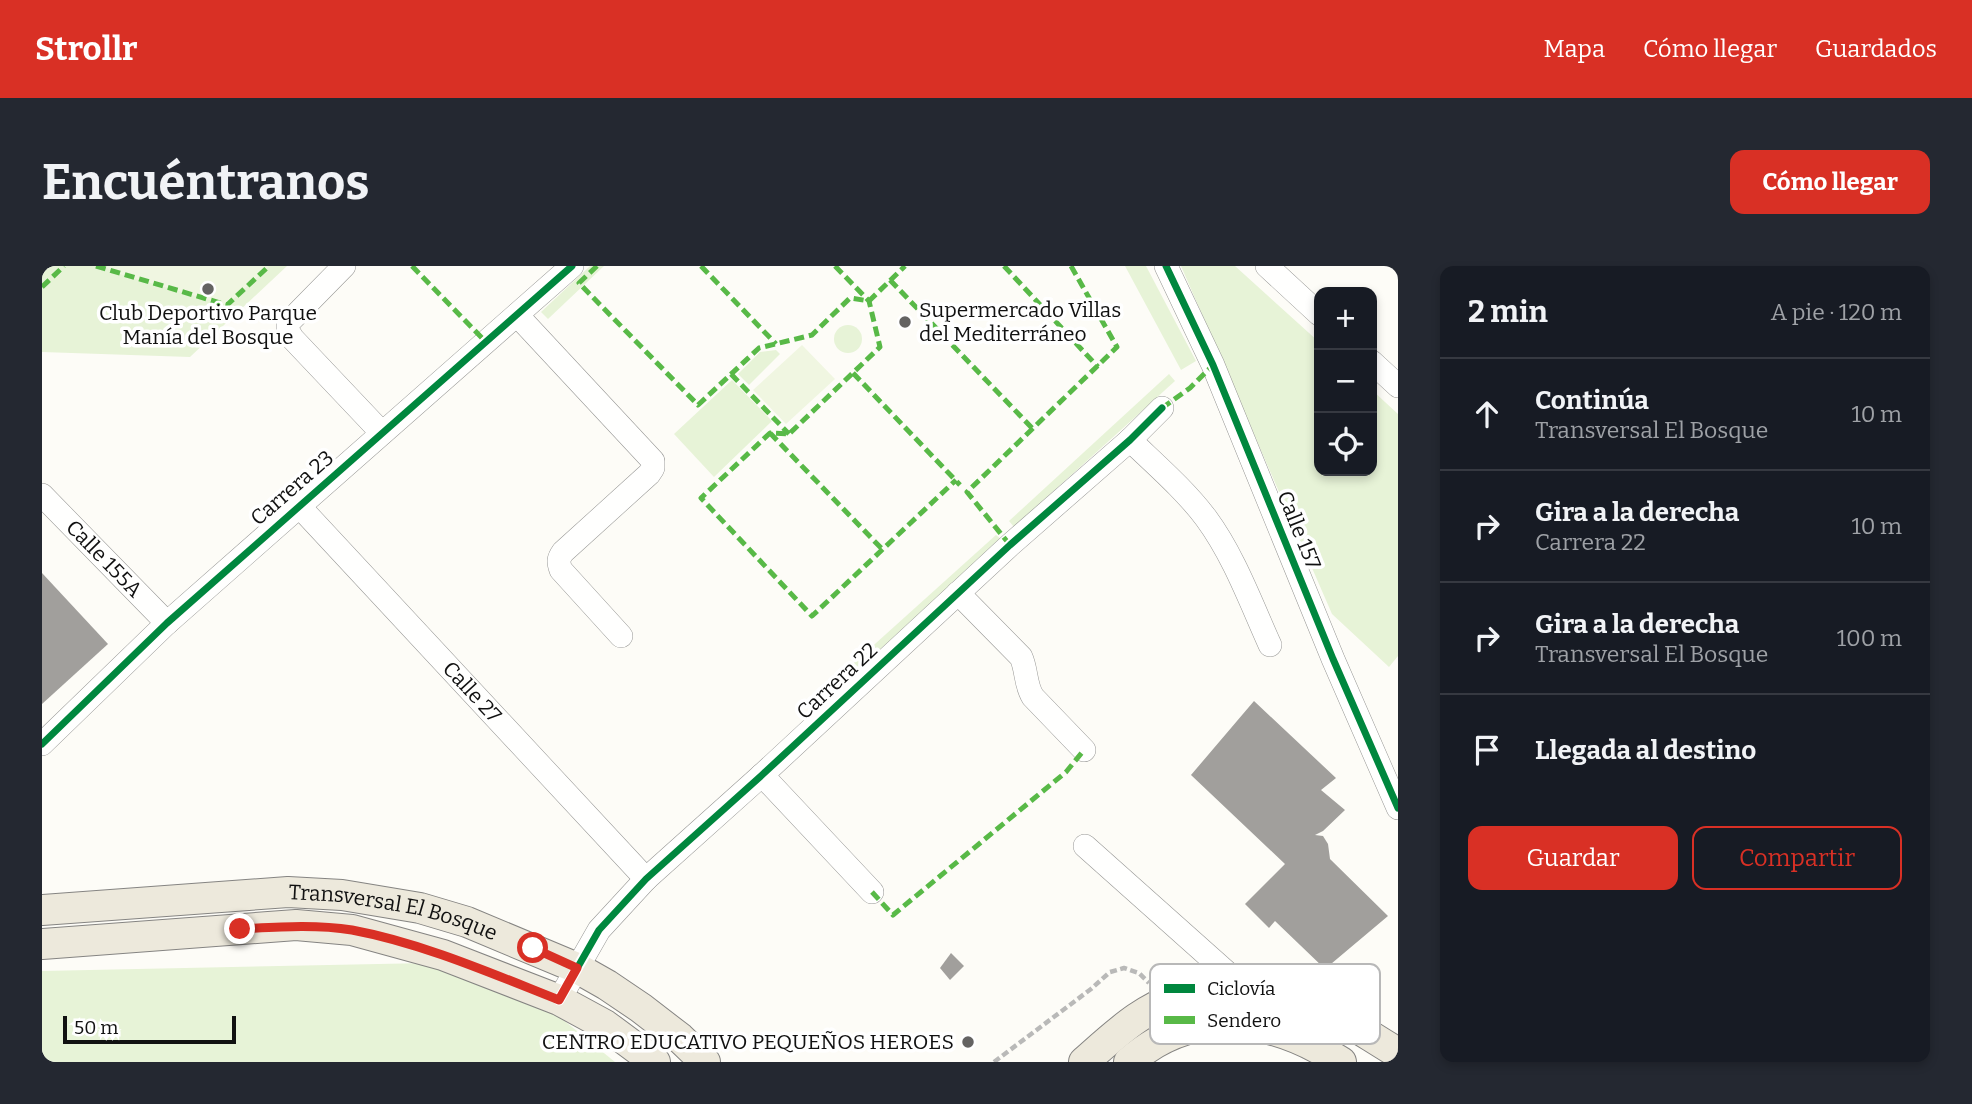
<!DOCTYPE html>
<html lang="es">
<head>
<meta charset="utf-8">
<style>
	:root { --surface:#171b24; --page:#242831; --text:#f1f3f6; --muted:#9ea1a6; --line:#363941; --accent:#d93025 }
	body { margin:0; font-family:Bitter,serif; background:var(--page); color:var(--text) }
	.controls { position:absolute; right:21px; top:21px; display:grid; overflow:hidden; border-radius:14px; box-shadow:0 4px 10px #0003 }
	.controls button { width:63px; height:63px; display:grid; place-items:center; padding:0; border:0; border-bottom:2px solid var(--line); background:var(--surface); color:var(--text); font:35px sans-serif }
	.scale { position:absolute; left:21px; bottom:18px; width:173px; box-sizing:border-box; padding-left:7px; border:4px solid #111; border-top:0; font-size:19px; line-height:24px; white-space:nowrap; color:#111; -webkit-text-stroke:5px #fff; paint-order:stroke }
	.stop { position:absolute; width:21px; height:21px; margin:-16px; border:5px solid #d93025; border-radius:50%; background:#fff }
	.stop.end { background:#d93025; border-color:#fff; box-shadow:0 2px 7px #0008 }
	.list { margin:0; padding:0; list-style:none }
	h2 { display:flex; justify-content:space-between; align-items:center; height:91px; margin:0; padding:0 28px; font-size:30px }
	h2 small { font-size:23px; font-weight:400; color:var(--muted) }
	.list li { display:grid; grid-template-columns:46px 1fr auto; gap:21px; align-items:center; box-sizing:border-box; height:112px; padding:0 28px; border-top:2px solid var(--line) }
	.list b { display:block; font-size:26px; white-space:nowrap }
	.list p { margin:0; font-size:23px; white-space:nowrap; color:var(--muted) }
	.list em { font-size:23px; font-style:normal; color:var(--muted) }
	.actions { display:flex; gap:14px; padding:21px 28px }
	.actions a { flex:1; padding:16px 0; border:2px solid var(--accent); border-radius:14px; text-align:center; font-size:24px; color:var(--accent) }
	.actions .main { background:var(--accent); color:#fff }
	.icon { flex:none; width:38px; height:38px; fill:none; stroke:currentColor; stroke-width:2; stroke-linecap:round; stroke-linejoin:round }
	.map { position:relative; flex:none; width:1356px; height:796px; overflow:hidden; border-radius:14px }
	header { display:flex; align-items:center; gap:42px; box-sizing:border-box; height:98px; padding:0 35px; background:var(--accent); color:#fff }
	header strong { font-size:33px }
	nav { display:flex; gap:38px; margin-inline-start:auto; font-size:24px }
	.intro { display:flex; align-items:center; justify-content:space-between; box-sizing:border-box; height:168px; padding:0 42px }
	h1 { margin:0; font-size:49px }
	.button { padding:18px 32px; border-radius:14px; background:var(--accent); color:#fff; font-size:24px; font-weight:700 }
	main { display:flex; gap:42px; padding:0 42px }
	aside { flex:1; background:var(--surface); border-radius:14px; box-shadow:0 4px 10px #0003 }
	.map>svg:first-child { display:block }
	.green { fill:#e7f3d7 }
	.pitch { fill:#f0f6e1 }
	.building { fill:#a19f9c }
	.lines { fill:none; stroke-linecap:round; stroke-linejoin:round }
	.minor-casing { stroke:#979795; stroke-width:24 }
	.major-casing { stroke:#858482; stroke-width:32 }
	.path { stroke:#b9b9b8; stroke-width:4.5; stroke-dasharray:7 3.5; stroke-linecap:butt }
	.minor { stroke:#fffffe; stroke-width:23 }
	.major { stroke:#ede9dc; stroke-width:30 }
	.quiet { stroke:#58b947; stroke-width:5; stroke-dasharray:10 5; stroke-linecap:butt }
	.cycleway-casing { stroke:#fff; stroke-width:11 }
	.cycleway { stroke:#00873e; stroke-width:7 }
	.route { stroke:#d93025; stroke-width:9 }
	.poi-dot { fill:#646362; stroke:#fff; stroke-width:2.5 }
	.labels { text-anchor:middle; stroke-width:7; stroke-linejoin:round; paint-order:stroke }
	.poi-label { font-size:21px; fill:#111; stroke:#fff; text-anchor:start }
	.street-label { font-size:21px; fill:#111; stroke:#fff }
	.key { fill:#fff; stroke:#b8b8b8; stroke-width:2 }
	.key-label { font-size:19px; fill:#111 }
</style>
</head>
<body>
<header>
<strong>Strollr</strong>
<nav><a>Mapa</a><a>Cómo llegar</a><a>Guardados</a></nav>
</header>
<div class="intro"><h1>Encuéntranos</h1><a class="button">Cómo llegar</a></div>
<main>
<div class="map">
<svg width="1356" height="796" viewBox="0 0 1356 796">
	<rect width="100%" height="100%" fill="#fdfcf7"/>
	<!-- green -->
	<g class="green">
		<path d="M0,0h245l-97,91 -148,-5z"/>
		<path d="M548,0h14l-56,53 -7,-7z"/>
		<path d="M1083,0h21l50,95 -15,9z"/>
		<path d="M1139,0h54l84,76v129h53v-81l26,24v242l-9,11 -57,-53z"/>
		<circle cx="806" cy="73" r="14"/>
		<path d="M734,84l4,4 -31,31 -11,-11 22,-22z"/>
		<path d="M1127,108l6,7 -161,146 -5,-6z"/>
		<path d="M690,114l40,41 -58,56 -40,-43z"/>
		<path d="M954,269l7,6 -171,155 -7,-7z"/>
		<path d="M386,697l122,46 65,53h-573v-91z"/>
	</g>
	<!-- pitch -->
	<g class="pitch">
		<path d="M63,0h164l-42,39 -111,-32 -7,-3z"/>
		<path d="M760,79l33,34 -49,45 -33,-34z"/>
	</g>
	<!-- building -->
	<g class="building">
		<path d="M0,307l66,71 -66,60z"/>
		<path d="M1212,435l82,77 -15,12 24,20 -22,21 -8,4 8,1 5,8 2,15 58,57 -63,53 -50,-48 -6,7 -24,-24 40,-40 -94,-89z"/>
		<path d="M909,687l13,13 -14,14 -10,-12z"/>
	</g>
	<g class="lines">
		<!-- minor casing -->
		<g class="minor-casing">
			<g id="minor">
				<path d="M302,0l-56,57v8l5,8 89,94"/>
				<path d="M1124,0l47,99 120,294 65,149"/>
				<path d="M1225,0l52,48"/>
				<path d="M475,49l136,146v7l-4,6 -86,78c-5,7 -5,10 -2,18l60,66"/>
				<path d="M1330,96l26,24"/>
				<path d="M1088,174c26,25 55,50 76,78 28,38 45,85 64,127"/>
				<path id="s1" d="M0,229l125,128"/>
				<path id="s2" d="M257,240l347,373"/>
				<path d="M916,327l63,64c6,13 4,28 12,40l51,53"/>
				<path d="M0,478l125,-121 405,-357"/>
				<path d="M720,509l110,117"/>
				<path d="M1043,580l157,140"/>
				<path d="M517,734l40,-70 47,-51 116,-104 248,-230 120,-105 32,-32"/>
			</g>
		</g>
		<!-- major casing -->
		<g class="major-casing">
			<g id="major">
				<path id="s3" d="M0,644l246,-18 54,3 78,13 47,14 110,46 30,17 34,23 39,30 25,24"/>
				<path d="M0,678l254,-19 56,5 91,25 116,45 46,25 50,37"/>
				<path d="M1042,796c17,-15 34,-31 53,-44 52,-36 122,-43 178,-14 29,14 56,33 83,49"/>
				<path d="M1087,796c66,-57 143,-45 212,0"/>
			</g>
		</g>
		<!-- path -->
		<path class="path" d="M952,796l97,-73 19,-17 14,-4 15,5 10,10"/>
		<!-- minor -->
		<use href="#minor" class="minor"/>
		<!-- major -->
		<use href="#major" class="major"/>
		<!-- quiet -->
		<g class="quiet">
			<path d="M54,0l131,39 42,-39"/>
			<path d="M370,0l74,76"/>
			<path d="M555,0l-18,17 119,122 61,-57 53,-13 38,-37 19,3 36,-35"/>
			<path d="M659,0l75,78"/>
			<path d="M793,0l34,35 11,46 -91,87 -19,-1 -69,65 111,118 144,-136"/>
			<path d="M962,0l94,101"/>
			<path d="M848,14l143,149"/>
			<path d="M0,21l22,-21"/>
			<path d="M811,107l107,112"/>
			<path d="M689,108l58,60"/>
			<path d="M1120,142l28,-20 23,-23"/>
			<path d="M728,167l113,117"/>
			<path d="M968,279l-43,-53 150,-145 -46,-81"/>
			<path d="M830,626l21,23 173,-143 18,-22"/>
		</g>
		<!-- cycleway casing -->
		<g class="cycleway-casing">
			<g id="cycleway">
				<path d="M1124,0l47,99 120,294 65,149"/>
				<path d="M0,478l125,-121 405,-357"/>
				<path d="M517,734l40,-70 47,-51 116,-104 248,-230 120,-105 32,-32"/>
			</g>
		</g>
		<!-- cycleway -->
		<use href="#cycleway" class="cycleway"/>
	</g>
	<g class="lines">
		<!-- route -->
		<path class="route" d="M198,663c37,-2 75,-5 112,1 70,13 141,44 207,70l18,-32 -44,-20"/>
	</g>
	<!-- markers -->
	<g class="poi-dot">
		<circle cx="166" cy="23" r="7"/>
		<circle cx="863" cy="56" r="7"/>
		<circle cx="926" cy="776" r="7"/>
	</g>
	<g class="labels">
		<!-- poi labels -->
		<g class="poi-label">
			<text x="877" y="51">Supermercado Villas<tspan x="877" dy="24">del Mediterráneo</tspan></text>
			<text x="166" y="54" text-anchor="middle">Club Deportivo Parque<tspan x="166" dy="24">Manía del Bosque</tspan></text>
			<text x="912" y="783" text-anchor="end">CENTRO EDUCATIVO PEQUEÑOS HEROES</text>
		</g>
		<!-- street labels -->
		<g class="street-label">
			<text transform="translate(250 222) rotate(-41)" y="7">Carrera 23</text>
			<text transform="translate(1257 264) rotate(68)" y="7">Calle 157</text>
			<text dy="7" stroke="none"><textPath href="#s1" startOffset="89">Calle 155A</textPath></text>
			<text transform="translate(795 415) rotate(-43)" y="7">Carrera 22</text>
			<text dy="7" stroke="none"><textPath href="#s2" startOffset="254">Calle 27</textPath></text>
			<text dy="7" stroke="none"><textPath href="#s3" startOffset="354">Transversal El Bosque</textPath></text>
		</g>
	</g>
	<!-- legend -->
	<rect x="1108" y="698" width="230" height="80" rx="10" class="key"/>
	<rect x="1122" y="718" width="31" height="9" fill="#00873e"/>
	<rect x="1122" y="750" width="31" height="8" fill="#58b947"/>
	<g class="key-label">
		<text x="1165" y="729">Ciclovía</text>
		<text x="1165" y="761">Sendero</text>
	</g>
</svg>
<div class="controls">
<button>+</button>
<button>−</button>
<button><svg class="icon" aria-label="locate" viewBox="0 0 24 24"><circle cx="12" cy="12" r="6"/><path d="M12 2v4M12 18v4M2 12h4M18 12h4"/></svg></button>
</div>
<div class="scale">50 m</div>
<div class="stop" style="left:491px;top:682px"></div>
<div class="stop end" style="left:198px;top:663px"></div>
</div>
<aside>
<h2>2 min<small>A pie · 120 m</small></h2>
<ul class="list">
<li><svg class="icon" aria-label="ahead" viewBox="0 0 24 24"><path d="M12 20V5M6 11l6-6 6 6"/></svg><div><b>Continúa</b><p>Transversal El Bosque</p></div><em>10 m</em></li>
<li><svg class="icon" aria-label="right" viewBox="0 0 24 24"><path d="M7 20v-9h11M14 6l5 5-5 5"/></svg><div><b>Gira a la derecha</b><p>Carrera 22</p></div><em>10 m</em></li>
<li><svg class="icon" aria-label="right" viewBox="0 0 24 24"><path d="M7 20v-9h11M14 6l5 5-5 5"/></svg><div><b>Gira a la derecha</b><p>Transversal El Bosque</p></div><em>100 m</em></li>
<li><svg class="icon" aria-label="arrive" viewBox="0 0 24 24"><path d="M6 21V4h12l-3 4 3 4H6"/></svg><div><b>Llegada al destino</b></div></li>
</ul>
<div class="actions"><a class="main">Guardar</a><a>Compartir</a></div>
</aside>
</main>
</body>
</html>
